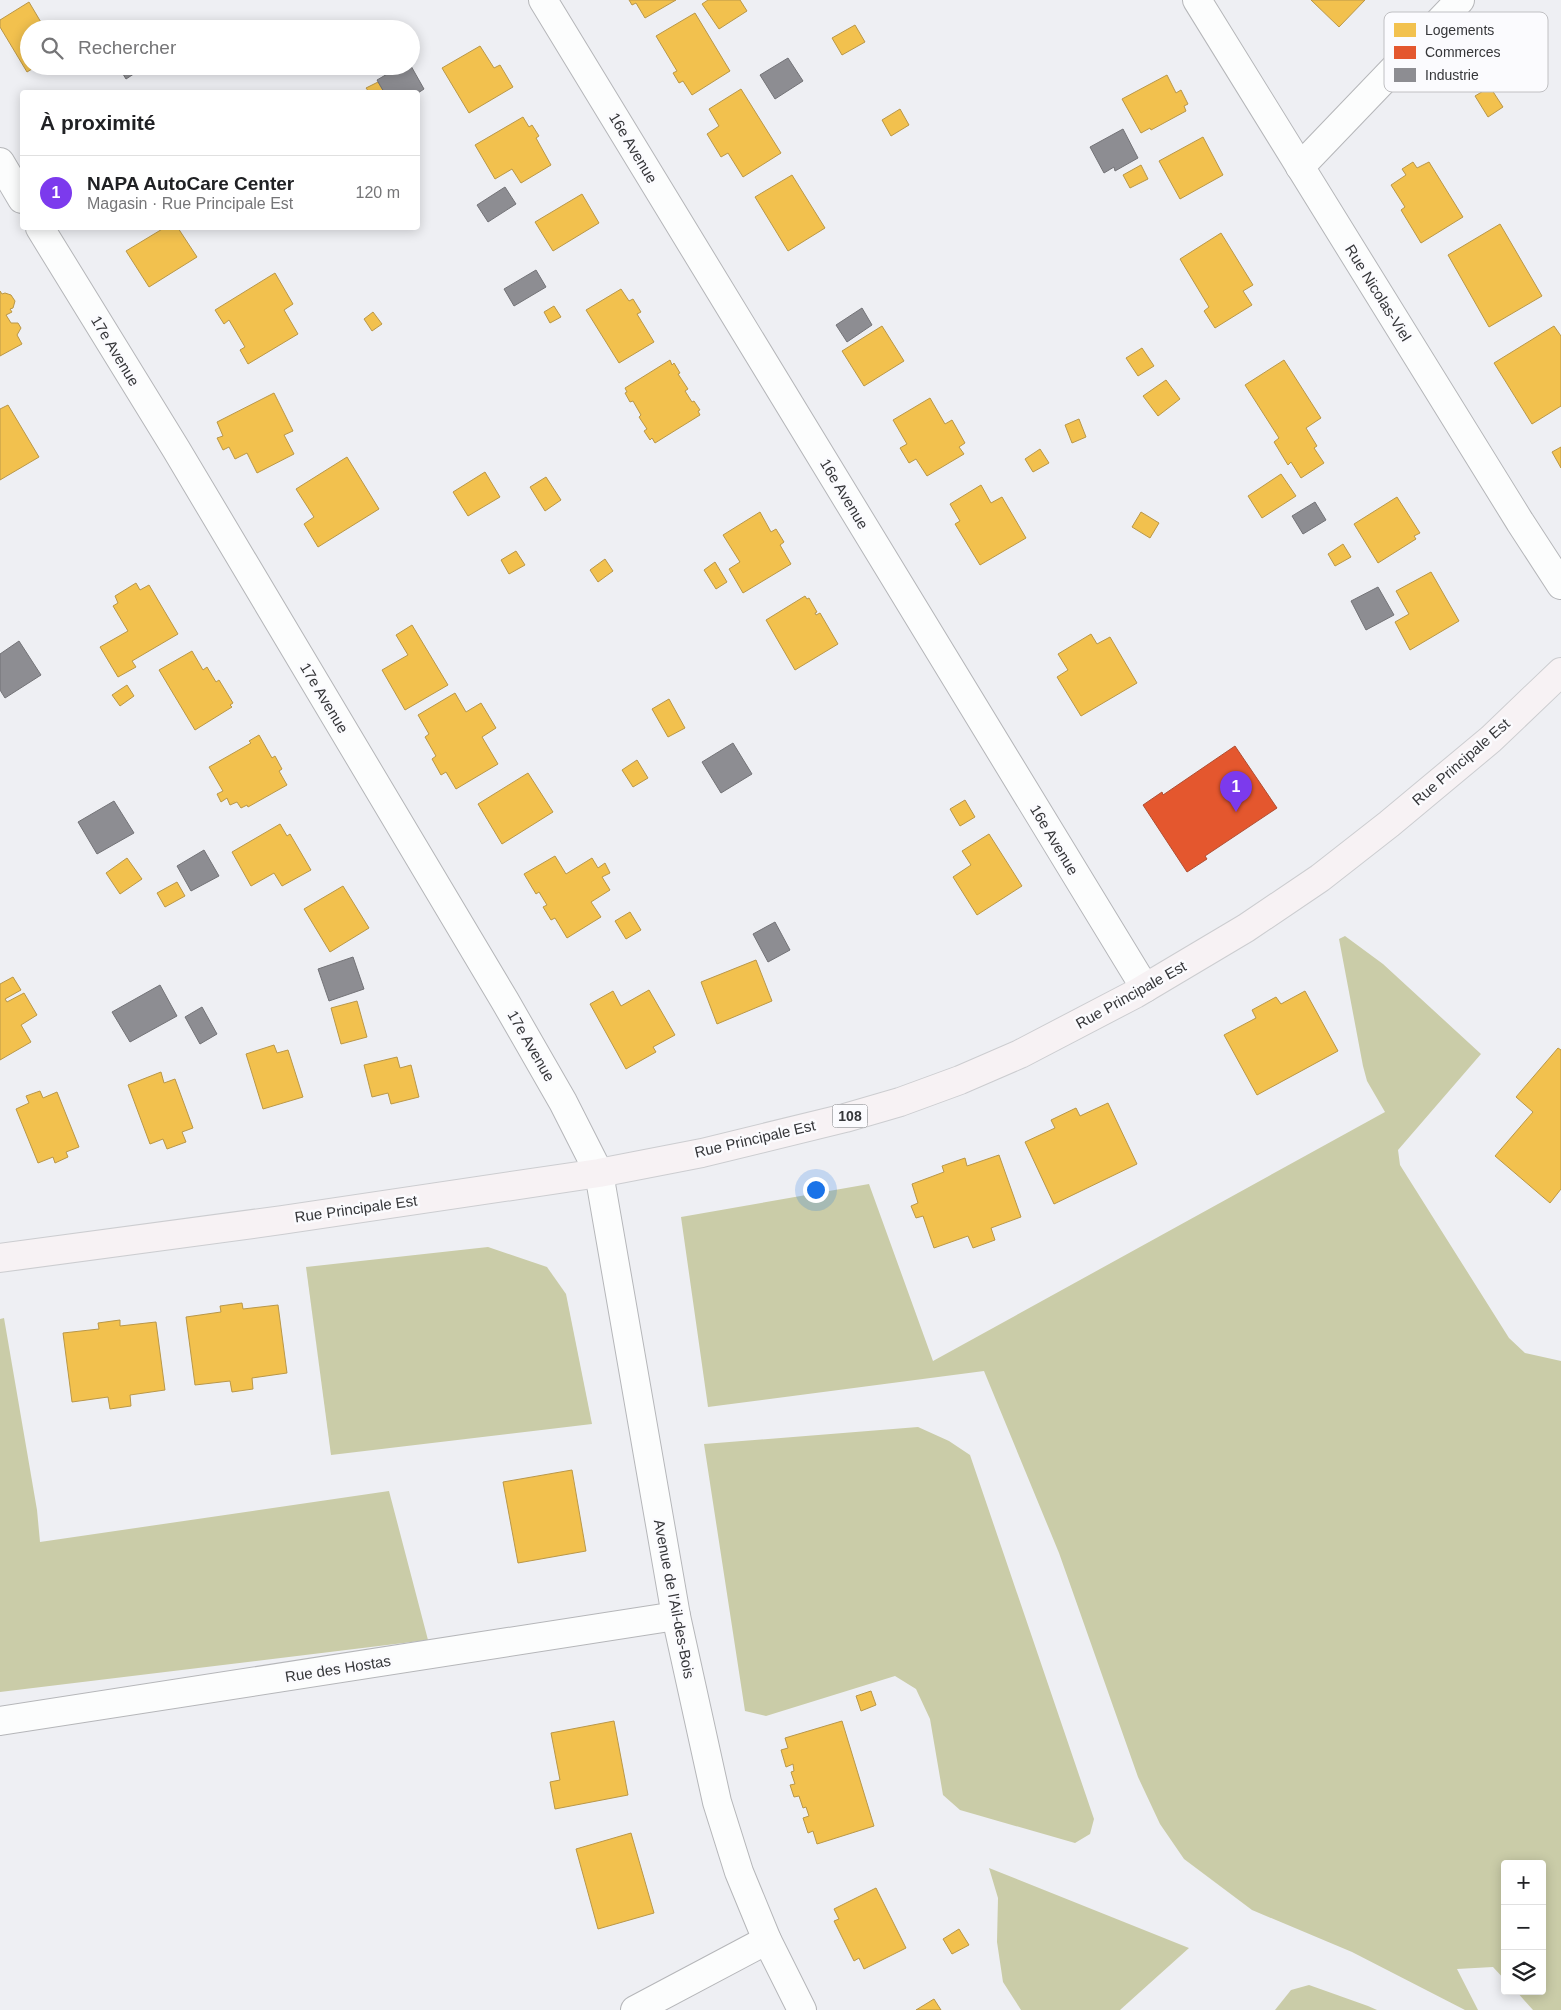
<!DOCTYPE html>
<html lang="fr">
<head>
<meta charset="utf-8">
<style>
	:root { --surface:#fff; --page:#f6f6f6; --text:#202124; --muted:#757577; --line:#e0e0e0; --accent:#7c3aed }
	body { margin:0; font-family:Arial,sans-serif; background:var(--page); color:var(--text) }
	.controls { position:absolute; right:15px; bottom:15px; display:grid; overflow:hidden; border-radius:5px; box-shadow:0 2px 12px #0003 }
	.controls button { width:45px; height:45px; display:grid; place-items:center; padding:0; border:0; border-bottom:1px solid var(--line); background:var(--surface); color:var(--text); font:25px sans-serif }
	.you { position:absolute; left:815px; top:1189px; width:18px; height:18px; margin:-12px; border:4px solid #fff; border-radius:50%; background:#1a73e8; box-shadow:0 0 0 8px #1a73e833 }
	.badge { display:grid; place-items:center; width:32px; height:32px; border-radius:50%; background:var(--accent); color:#fff; font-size:16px; font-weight:700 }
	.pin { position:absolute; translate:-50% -41px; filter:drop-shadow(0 1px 2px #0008) }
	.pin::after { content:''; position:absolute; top:26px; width:18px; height:15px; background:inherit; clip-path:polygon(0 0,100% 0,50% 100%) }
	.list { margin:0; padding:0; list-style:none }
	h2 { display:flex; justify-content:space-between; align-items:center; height:65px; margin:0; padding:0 20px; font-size:21px }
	h2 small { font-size:16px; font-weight:400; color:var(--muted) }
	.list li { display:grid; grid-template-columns:32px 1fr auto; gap:15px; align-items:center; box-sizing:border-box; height:75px; padding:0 20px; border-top:1px solid var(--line) }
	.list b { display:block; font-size:19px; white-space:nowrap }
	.list p { margin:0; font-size:16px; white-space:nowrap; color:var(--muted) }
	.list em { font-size:16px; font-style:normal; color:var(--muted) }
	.icon { flex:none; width:28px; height:28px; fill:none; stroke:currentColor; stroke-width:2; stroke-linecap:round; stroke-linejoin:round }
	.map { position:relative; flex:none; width:1561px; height:2010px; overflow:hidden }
	.search { position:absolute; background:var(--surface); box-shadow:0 2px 12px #0003; left:20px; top:20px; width:400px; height:55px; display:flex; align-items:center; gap:12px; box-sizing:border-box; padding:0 18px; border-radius:28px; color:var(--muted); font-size:19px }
	.panel { position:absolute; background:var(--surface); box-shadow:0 2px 12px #0003; left:20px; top:90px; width:400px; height:140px; border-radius:5px }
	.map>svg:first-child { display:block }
	.forest { fill:#cacca8 }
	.homes { fill:#f2c14e; stroke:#b99748 }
	.shops { fill:#e4572e; stroke:#b04d31 }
	.industry { fill:#8d8d92; stroke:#737377 }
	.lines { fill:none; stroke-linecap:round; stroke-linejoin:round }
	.minor-casing { stroke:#b5b6b9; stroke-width:30 }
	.major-casing { stroke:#cccdd0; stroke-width:30 }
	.minor { stroke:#fcfdfd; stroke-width:28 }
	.major { stroke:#f7f2f4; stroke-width:28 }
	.labels { text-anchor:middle; stroke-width:5; stroke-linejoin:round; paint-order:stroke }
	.shield { fill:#fbfbfe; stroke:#707174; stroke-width:1 }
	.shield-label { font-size:14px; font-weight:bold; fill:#353639 }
	.street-label { font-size:15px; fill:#353639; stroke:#fbfbfe }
	.key { fill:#fbfbfe; stroke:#c0c0c3; stroke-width:1 }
	.key-label { font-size:14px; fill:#353639 }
</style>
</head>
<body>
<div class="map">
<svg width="1561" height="2010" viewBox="0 0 1561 2010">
	<rect width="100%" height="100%" fill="#eeeff3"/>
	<!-- forest -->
	<g class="forest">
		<path d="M1345,936l38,28 98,90 -83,96 2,15 109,173 16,15 36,8v649h-28l-17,-19h26v-127h-37v116l-12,-13 -36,2 21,41h-13l-113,-58 -100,-42 -68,-51 -24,-35 -22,-47 -79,-224 -75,-182 -276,36 -27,-190 188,-33 64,177 452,-249 -18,-31 -4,-15 -24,-127z"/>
		<path d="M488,1247l59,20 19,27 26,130 -261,31 -25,-188z"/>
		<path d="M4,1318l33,192 3,32 349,-51 39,149 -428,52v-373z"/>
		<path d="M918,1427l31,14 21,14 124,364 -4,15 -15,9 -115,-33 -17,-15 -13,-76 -14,-30 -21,-13 -129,40 -21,-5 -41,-267z"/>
		<path d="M989,1868l200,80 -69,62h-99l-18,-28 -6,-40 1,-44z"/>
		<path d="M1309,1985l59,21 9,4h-102l16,-20z"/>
	</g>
	<!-- homes -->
	<g class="homes">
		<path d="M629,0h47l-31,18 -9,-15 -4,2z"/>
		<path d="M708,0h32l7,11 -28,18 -17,-25z"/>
		<path d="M1311,0h54l-26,27z"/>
		<path d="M29,2l16,27h-16v37h8l-10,6 -27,-45v-7z"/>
		<path d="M695,13l35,58 -38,24 -9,-14 -4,2 -6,-10 4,-2 -21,-35z"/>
		<path d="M855,25l10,17 -23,13 -10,-17z"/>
		<path d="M480,46l14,22 6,-3 13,22 -44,26 -27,-45z"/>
		<path d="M1167,75l9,18 5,-3 7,14 -4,2 2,5 -35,19 -1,-2 -9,5 -19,-34z"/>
		<path d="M378,82l6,10h-15l-3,-4z"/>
		<path d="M1490,87l13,20 -15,10 -13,-21z"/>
		<path d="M741,89l40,64 -38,24 -15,-24 -7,4 -14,-23 12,-8 -10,-17z"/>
		<path d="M900,109l9,16 -18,11 -9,-16z"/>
		<path d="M523,117l6,10 3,-2 7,11 -3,2 15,27 -30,18 -9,-14 -17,10 -20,-34z"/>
		<path d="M1203,137l20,38 -43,24 -21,-38z"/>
		<path d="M1413,162l4,6 12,-6 34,55 -42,26 -20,-33 4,-3 -14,-22 15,-10 -4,-6z"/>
		<path d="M1141,165l7,14 -18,9 -7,-13z"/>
		<path d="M792,175l33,53 -37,23 -33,-54z"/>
		<path d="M582,194l17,29 -46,28 -18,-29z"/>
		<path d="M1500,224l42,72 -53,31 -41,-72z"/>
		<path d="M164,228h14l19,29 -48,30 -23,-36z"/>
		<path d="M1221,233l32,52 -10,6 9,14 -37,23 -11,-17 5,-4 -29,-48z"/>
		<path d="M275,273l18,31 -9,6 14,24 -50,30 -8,-14 5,-3 -16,-27 -5,4 -9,-14z"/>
		<path d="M621,289l8,12 4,-2 8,13 -4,2 17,28 -35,21 -33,-53z"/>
		<path d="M0,291l2,3 3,-1 6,2 4,6 -2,7 -3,1 2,3 -6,3 5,8h7l3,5 -4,7 5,9 -22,12z"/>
		<path d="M554,306l7,11 -11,6 -6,-11z"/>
		<path d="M373,312l9,12 -10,7 -8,-12z"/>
		<path d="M882,326l22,35 -40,25 -22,-35z"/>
		<path d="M1554,326l7,10v70l-29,18 -38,-61z"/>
		<path d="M1142,348l12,18 -16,10 -12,-18z"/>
		<path d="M670,360l2,5 2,-2 6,10 -2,1 10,15 -3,2 7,11 2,-1 6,9 -2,1 2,4 -45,28 -3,-5 -2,2 -6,-9 3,-2 -8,-12 2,-2 -8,-14 -3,1 -5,-9 2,-1 -2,-4z"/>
		<path d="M1284,360l37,58 -15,10 11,18 -3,2 10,15 -23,15 -10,-16 -3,3 -14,-23 5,-4 -34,-53z"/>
		<path d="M1166,380l14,19 -22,17 -15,-20z"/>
		<path d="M274,393l19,38 -9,4 10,19 -37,19 -10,-20 -12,6 -6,-12 -6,3 -6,-12 6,-2 -6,-14z"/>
		<path d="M930,398l15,26 7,-4 13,23 -6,4 5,7 -37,22 -11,-17 -7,4 -9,-15 7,-4 -14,-24z"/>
		<path d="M8,405l31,52 -39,23v-71z"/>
		<path d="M1079,419l7,18 -14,6 -7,-18z"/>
		<path d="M1561,447v21l-9,-16z"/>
		<path d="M1040,449l9,14 -16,9 -8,-13z"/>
		<path d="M347,457l32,52 -61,38 -14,-23 10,-7 -18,-28z"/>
		<path d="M485,472l15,25 -32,19 -15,-24z"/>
		<path d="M1281,474l15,22 -34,22 -14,-22z"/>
		<path d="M546,477l15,23 -16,11 -15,-24z"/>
		<path d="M981,485l10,18 11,-6 24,41 -46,27 -25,-41 5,-3 -10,-17z"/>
		<path d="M1397,497l23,36 -6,3 2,3 -38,24 -24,-39z"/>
		<path d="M760,512l11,20 5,-3 8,13 -4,3 11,19 -48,29 -14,-24 11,-7 -17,-27z"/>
		<path d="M1141,512l18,11 -9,15 -18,-11z"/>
		<path d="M1343,544l8,13 -16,9 -7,-12z"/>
		<path d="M516,551l9,14 -16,9 -8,-14z"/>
		<path d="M605,559l8,12 -15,11 -8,-12z"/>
		<path d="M715,562l12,20 -11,7 -12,-19z"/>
		<path d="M1431,572l28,49 -49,29 -15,-28 14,-8 -13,-23z"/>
		<path d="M136,583l4,7 9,-5 29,49 -46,27 4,6 -18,10 -18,-30 28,-16 -15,-25 5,-3 -3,-7z"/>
		<path d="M805,596l2,3 2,-1 8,14 -2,1 1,2 4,-2 18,31 -43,26 -29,-50z"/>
		<path d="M412,625l36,60 -43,25 -23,-40 26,-15 -12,-20z"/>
		<path d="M1091,634l6,10 13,-7 27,46 -56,33 -24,-39 11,-7 -10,-16z"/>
		<path d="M192,651l11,19 4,-3 9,15 3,-2 14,23 -3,2 2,2 -37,23 -36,-60z"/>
		<path d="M127,685l7,11 -14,10 -8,-11z"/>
		<path d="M455,693l11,19 15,-9 15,25 -14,9 16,27 -42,25 -10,-17 -5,3 -9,-16 4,-3 -11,-19 4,-3 -11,-19z"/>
		<path d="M669,699l16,29 -17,9 -16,-28z"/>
		<path d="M259,735l13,23 3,-2 7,13 -3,2 8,14 -39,22 -1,-2 -6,3 -4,-6 -7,3 -3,-7 -6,4 -4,-8 6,-3 -14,-24 42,-24 -2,-2z"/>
		<path d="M637,760l11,18 -15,9 -11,-17z"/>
		<path d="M528,773l25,39 -51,32 -24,-40z"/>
		<path d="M965,800l10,17 -15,9 -10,-17z"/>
		<path d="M280,824l7,12 3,-2 21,36 -29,16 -8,-13 -23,13 -19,-34z"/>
		<path d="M989,834l33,52 -45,29 -24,-38 18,-12 -9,-14z"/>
		<path d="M555,856l11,18 26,-16 6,10 7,-5 5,10 -8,4 8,13 -19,12 10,15 -34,21 -12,-20 -4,2 -8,-13 4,-2 -8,-13 -3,2 -12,-20z"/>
		<path d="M127,858l15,21 -22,15 -14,-21z"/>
		<path d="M177,882l8,14 -20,11 -8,-14z"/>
		<path d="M343,886l26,42 -39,24 -26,-43z"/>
		<path d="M630,912l11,18 -15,9 -11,-18z"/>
		<path d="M756,960l16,41 -55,23 -16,-42z"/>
		<path d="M13,977l8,13 -16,9 2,3 17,-9 13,22 -16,10 10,17 -31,18v-76z"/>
		<path d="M649,990l26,45 -22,12 3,5 -30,17 -36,-65 23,-13 8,15z"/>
		<path d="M1305,991l33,60 -81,44 -33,-60 32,-17 -4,-8 24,-13 5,7z"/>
		<path d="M357,1001l10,36 -26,7 -10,-36z"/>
		<path d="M274,1045l3,8 11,-3 15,47 -40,12 -17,-55z"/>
		<path d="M1558,1048l3,2v139l-11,14 -55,-47 38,-44 -17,-15z"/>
		<path d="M397,1057l3,11 11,-3 8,32 -28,7 -3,-11 -16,4 -8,-32z"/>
		<path d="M161,1072l3,11 11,-4 18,49 -11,4 4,10 -19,7 -4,-10 -13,5 -22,-59z"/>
		<path d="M40,1091l3,7 14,-6 22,55 -13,5 2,5 -13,6 -2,-6 -15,6 -22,-54 13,-6 -3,-7z"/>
		<path d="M1108,1103l29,61 -83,40 -29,-62 30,-14 -4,-8 25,-12 4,8z"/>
		<path d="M999,1155l22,62 -30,11 4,12 -22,8 -5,-12 -34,12 -11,-32 -7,2 -5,-12 7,-3 -6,-19 32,-12 -2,-6 23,-8 2,8z"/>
		<path d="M242,1303l1,6 35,-4 9,68 -35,5 1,11 -21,3 -2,-11 -35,4 -9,-68 35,-5 -1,-6z"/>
		<path d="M120,1320v6l36,-4 9,68 -35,5 1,11 -21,3 -2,-12 -36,5 -9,-69 36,-4 -1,-6z"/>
		<path d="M572,1470l14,81 -68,12 -15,-81z"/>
		<path d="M871,1691l5,14 -15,6 -5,-15z"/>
		<path d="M614,1721l14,74 -73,14 -5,-27 10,-2 -9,-47z"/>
		<path d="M842,1721l32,105 -57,18 -4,-13 -5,2 -5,-15 6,-2 -3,-9 -3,1 -4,-12 -5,1 -4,-12 5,-1 -4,-12 3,-1 -1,-7 -7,3 -5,-17 7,-2 -3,-10z"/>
		<path d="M631,1833l23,80 -56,16 -22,-80z"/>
		<path d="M876,1888l30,60 -42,21 -5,-11 -5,3 -20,-40 5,-2 -5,-10z"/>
		<path d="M959,1929l10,16 -17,9 -9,-15z"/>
		<path d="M934,1999l7,11h-25z"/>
	</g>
	<!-- shops -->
	<path class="shops" d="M1235,746l42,62 -72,48 2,3 -20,13 -44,-67 19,-13 1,3z"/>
	<!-- industry -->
	<g class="industry">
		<path d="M788,58l15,23 -28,18 -15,-24z"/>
		<path d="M118,66h28l-20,13z"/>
		<path d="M401,66h10l13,23 -6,4 -34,-1 -7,-12z"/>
		<path d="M1123,129l15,29 -23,13 -1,-4 -10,6 -14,-26z"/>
		<path d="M505,187l11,17 -28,18 -11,-17z"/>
		<path d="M536,270l10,17 -32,19 -10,-17z"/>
		<path d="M862,308l10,17 -25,17 -11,-17z"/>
		<path d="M1315,502l11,18 -23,14 -11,-18z"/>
		<path d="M1378,587l16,28 -28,15 -15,-29z"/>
		<path d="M19,641l22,34 -36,23 -5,-8v-36z"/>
		<path d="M733,743l19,31 -31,19 -19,-31z"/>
		<path d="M114,801l20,32 -37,21 -19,-32z"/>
		<path d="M204,850l15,26 -28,15 -14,-25z"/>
		<path d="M775,922l15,28 -22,12 -15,-28z"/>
		<path d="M353,957l11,32 -35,12 -11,-32z"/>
		<path d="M160,985l17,31 -47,26 -18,-30z"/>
		<path d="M202,1007l15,27 -17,10 -15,-27z"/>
	</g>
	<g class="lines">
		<!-- minor casing -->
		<g class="minor-casing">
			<g id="minor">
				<path d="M543,0l602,988"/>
				<path d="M1197,0l323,522 41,63"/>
				<path d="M0,162l22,37"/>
				<path d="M1300,167l160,-167"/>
				<path d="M40,228l136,221 329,552 58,101 36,71 77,443 41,186 22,70 28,68 35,70"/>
				<path d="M0,1721l676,-105"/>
				<path d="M635,2010l132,-70"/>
			</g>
		</g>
		<!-- major casing -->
		<g class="major-casing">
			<path id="major" d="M0,1258l282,-38 317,-47 103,-20 143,-35 55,-16 60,-22 60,-26 115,-60 111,-66 74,-50 69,-54 102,-85 70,-67"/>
		</g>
		<!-- minor -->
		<use href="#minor" class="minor"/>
		<!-- major -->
		<use href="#major" class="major"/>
	</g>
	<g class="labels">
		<!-- shield labels -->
		<rect class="shield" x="832.5" y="1104.5" width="35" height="23" rx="4"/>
		<g class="shield-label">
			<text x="850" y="1121">108</text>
		</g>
		<!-- street labels -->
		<g class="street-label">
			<text transform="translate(633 148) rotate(59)" y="5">16e Avenue</text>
			<text transform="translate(1378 293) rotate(58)" y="5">Rue Nicolas-Viel</text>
			<text transform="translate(115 351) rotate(59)" y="5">17e Avenue</text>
			<text transform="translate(844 494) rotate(59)" y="5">16e Avenue</text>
			<text transform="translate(324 698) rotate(59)" y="5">17e Avenue</text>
			<text transform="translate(1461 762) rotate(-41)" y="5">Rue Principale Est</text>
			<text transform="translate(1054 840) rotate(59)" y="5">16e Avenue</text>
			<text transform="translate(1131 995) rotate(-29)" y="5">Rue Principale Est</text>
			<text transform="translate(531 1046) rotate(60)" y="5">17e Avenue</text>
			<text transform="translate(755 1139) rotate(-13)" y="5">Rue Principale Est</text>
			<text transform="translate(356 1209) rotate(-8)" y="5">Rue Principale Est</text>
			<text transform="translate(674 1599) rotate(79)" y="5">Avenue de l'Ail-des-Bois</text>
			<text transform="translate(338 1669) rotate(-9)" y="5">Rue des Hostas</text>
		</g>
	</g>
	<!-- legend -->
	<rect x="1384" y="12" width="164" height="80" rx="8" class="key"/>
	<rect x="1394" y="23" width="22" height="14" fill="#f2c14e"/>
	<rect x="1394" y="46" width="22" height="13" fill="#e4572e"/>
	<rect x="1394" y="68" width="22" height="14" fill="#8d8d92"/>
	<g class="key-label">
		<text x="1425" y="35">Logements</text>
		<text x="1425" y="57">Commerces</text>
		<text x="1425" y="80">Industrie</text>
	</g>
</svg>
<div class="controls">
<button>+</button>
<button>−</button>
<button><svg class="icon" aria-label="layers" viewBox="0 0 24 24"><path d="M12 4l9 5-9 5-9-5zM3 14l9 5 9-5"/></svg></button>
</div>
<div class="you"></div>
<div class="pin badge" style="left:1236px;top:812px">1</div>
<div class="search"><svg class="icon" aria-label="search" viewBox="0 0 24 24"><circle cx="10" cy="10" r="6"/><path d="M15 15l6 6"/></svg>Rechercher</div>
<section class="panel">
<h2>À proximité<small></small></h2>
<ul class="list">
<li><span class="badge">1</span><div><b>NAPA AutoCare Center</b><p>Magasin · Rue Principale Est</p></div><em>120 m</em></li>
</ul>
</section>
</div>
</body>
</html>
